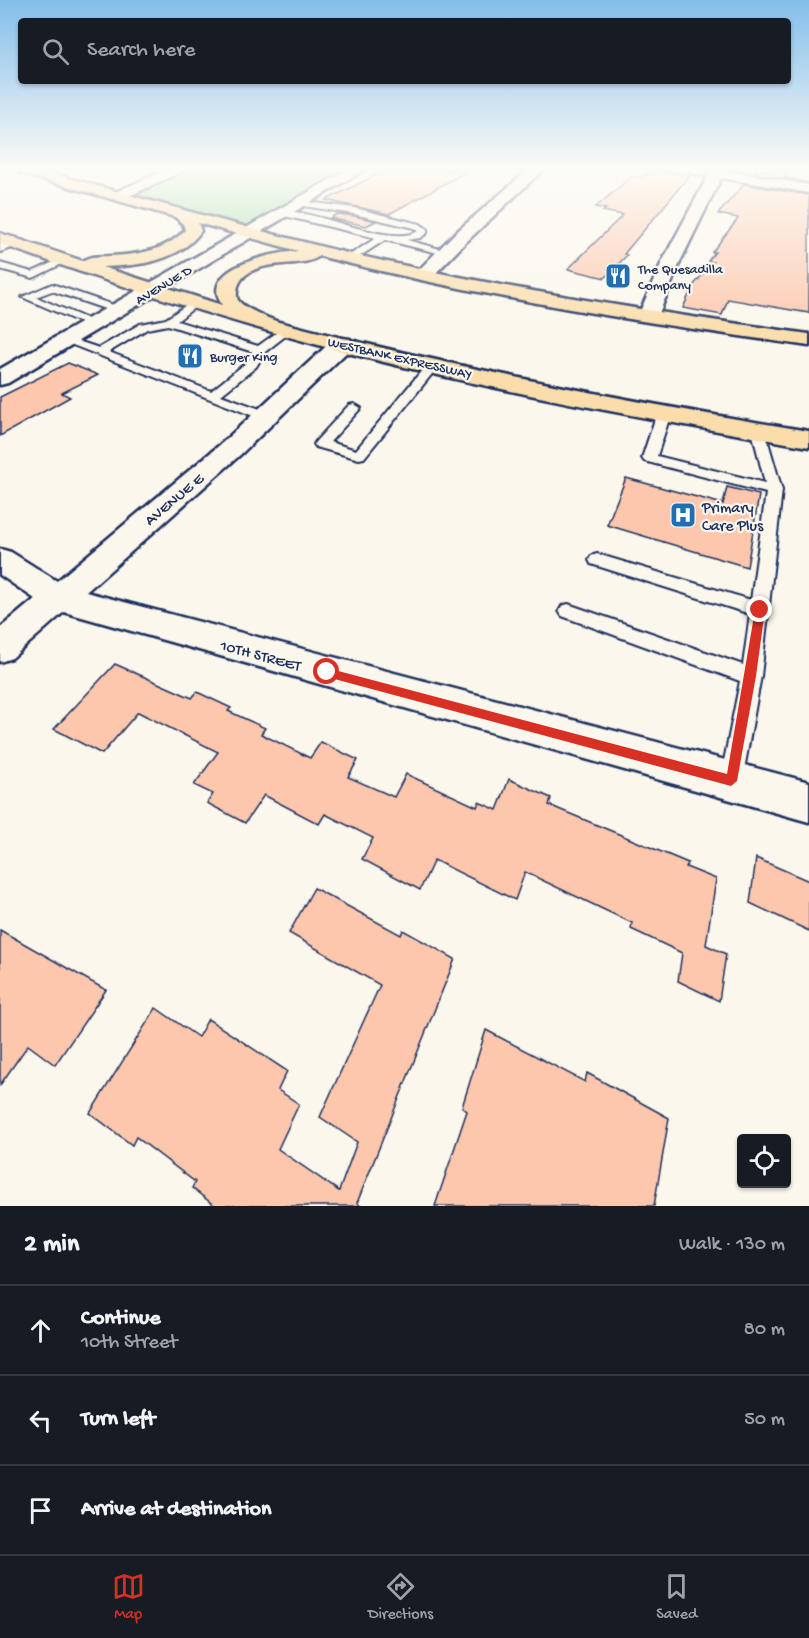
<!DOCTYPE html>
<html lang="en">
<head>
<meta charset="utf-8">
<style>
	:root { --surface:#171b24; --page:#20242c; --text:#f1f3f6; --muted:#9ea1a6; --line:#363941; --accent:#d93025 }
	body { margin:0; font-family:"Gochi Hand",sans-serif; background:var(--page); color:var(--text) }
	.controls { position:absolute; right:18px; bottom:18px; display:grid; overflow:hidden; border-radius:6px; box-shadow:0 2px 4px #0004 }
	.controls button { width:54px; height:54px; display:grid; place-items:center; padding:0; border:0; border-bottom:2px solid var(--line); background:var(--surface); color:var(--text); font:30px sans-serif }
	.stop { position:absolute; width:18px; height:18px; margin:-14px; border:4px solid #d93025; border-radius:50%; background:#fff }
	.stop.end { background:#d93025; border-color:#fff; box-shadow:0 2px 6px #0008 }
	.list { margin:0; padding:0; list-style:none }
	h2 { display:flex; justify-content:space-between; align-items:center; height:78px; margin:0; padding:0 24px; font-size:26px }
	h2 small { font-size:20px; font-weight:400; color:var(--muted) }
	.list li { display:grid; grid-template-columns:39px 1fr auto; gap:18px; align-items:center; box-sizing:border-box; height:90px; padding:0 24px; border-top:2px solid var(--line) }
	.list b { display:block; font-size:22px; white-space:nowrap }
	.list p { margin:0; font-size:20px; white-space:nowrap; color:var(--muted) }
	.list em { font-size:20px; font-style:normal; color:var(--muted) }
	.icon { flex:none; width:33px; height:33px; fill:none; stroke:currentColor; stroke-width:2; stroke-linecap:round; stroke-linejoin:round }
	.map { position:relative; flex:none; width:809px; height:1206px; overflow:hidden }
	.search { position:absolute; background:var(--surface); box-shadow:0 2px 4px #0004; left:18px; right:18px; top:18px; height:66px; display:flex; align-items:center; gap:15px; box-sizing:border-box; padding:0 21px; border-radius:6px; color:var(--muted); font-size:22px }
	.sheet { height:348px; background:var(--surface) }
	nav { display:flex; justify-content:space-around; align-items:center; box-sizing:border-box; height:84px; border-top:2px solid var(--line); background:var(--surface); font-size:16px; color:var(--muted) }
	nav a { display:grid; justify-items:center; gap:3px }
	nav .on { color:var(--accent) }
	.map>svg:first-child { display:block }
	.green { fill:#99daa5; stroke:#5a8482; stroke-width:1.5 }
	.building { fill:#fcc7ad; stroke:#1b2f5e; stroke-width:1.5 }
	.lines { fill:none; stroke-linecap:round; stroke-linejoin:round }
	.service-casing { stroke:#1b2f5e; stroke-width:4 }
	.minor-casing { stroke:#1b2f5e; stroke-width:5 }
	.trunk-casing { stroke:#1b2f5e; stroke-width:5 }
	.service { fill:#fbf7ec; fill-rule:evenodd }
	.minor { fill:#fbf7ec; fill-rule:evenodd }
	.trunk { fill:#faddab; fill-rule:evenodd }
	.route { fill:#d93025 }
	.labels { text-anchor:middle; stroke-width:4.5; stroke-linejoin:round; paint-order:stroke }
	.far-poi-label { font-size:14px; fill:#1b2f5e; stroke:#fbf7ec; text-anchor:start }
	.far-street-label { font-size:14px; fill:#1b2f5e; stroke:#fbf7ec }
	.street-label { font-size:16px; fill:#1b2f5e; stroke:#fbf7ec }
	.poi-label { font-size:16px; fill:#1b2f5e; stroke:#fbf7ec; text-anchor:start }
</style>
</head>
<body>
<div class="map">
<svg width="809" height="1206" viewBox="0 0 809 1206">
	<rect width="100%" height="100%" fill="#fbf7ec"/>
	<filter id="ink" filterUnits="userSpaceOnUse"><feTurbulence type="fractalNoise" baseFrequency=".0167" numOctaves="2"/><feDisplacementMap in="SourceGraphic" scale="12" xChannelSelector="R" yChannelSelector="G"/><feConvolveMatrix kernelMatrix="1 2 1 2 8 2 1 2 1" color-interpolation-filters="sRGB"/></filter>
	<g filter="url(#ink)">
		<!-- green -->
		<path class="green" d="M178,170h179l-108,63 -131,-37z"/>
		<!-- building -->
		<g class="building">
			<path d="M386,170h84l-81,44 -63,-14z"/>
			<path d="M653,170l37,5 -66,79 3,1 -22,23 -37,-9 55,-54 -20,-4 3,-2 -10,-2 36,-31 11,2z"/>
			<path d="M757,170h33l-5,7 24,6 -55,-10z"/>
			<path d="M744,184l65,11v118l-81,-14 -6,16 -39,-7 10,-22 20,-24 -5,-1 7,-9h-3l25,-32 1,-2 -20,-4z"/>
			<path d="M337,214l17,2 22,5 -10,5 -36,-8z"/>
			<path d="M68,363l30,12 -36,18 8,4 -70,39v-39z"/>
			<path d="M626,478l97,26 4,-17 32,8 -12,72 -140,-42z"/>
			<path d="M115,664l77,34 5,-6 34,16 -3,3 37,17 -4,6 49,24 11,-16 37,18 -10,17 46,20 12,-23 71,33 2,-5 18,8 12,-31 42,19 -2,7 139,58 -2,4 30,12 -10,66 20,9 -7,47 -41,-20 4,-28 -51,-24 1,-6 -107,-51 -10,28 -81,-40 -14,30 -58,-31 11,-21 -48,-24 -6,10 -55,-29 -19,28 -38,-20 6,-9 -19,-9 24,-33 -80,-40 -36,42 -48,-25z"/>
			<path d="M756,858l53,23v50l-59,-28z"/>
			<path d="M314,888l87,47 2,-5 52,29 -98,244 4,3h-146l-23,-18 3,-6 -59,-45 -4,8 -42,-32 66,-105 42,29 10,-18 79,52 -9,19 21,14 -21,45 61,42 18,-49 -37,-25 60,-132 -91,-52z"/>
			<path d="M0,930l106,60 -51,75 -27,-20 -28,40z"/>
			<path d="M486,1030l99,52 2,-9 82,45 -15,88h-219l32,-95 -5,-4z"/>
		</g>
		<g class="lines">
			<!-- service casing -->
			<g class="service-casing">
				<g id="service">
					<path d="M300,201l54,7 66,16 7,5v4l-7,5 -13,2 44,12 -5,3 -61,-15 -31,20h-6v-4l28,-18 -100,-24c21,-14 113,36 142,17l-4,-3 -60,-14 -57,-9v-4z"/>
					<path d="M62,258l8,2 -37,18 -33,-9v-6l32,9z"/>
					<path d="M52,284l70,24 1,2 -5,3 -4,-1 -62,-21 -16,6 61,26 2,2 -6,3 -71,-31z"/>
					<path d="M195,299l5,3 -1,2 -22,17 81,25 25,-18h8l2,2 -28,22 -9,15 -35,28 50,18 2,3 -2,3h-10l-201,-79 6,-3 33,11 41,-24 26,-5zM168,325l85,27 -6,10 -36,29 -102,-39 38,-23z"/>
					<path d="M432,362l6,4 -2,3 -72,89 -5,1 -43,-12 -2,-3 2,-3 33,-36 5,-1 7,4 -31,34 26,8 72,-87z"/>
					<path d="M664,409l7,4 -14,43 108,27 -13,-52 2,-3h10l18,62 -21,186 -19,105 -3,8 -8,3 -8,-3 -3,-8 20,-100 -178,-65 -3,-5 3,-5 6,-2 175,61 7,-51 -159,-50 -2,-4 2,-4 6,-2 154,46 15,-107 -122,-32 -2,-3 15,-45z"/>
				</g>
			</g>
			<!-- minor casing -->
			<g class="minor-casing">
				<g id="minor">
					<path d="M166,170h19l-62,29h-10l-2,-3 2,-3z"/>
					<path d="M347,170h17l-356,213 -8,2v-16z"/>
					<path d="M528,170h15l-78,73 -35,36h-12l-3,-4 3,-4 35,-36z"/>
					<path d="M689,170h36l84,15v8l-88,-15 -41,84 -22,54 -3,4h-14l-3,-4 24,-54 46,-86 -17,-3z"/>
					<path d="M11,237l6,1 2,4 -2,4 -17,6v-11z"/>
					<path d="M342,338l8,1 3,5 -3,5 -110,106 -154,137 723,190v40l-745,-210 -52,46 -12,4v-34l35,-29 -35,-24v-26l11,3 46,29 165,-138 112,-104z"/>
				</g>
			</g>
			<!-- trunk casing -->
			<g class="trunk-casing">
				<path id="trunk" d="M18,170h22c101,28 201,57 303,82 154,36 310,60 466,82v12c-164,-23 -329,-49 -490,-90 -15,14 -70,-1 -81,30 -1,4 -2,10 0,14 5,8 32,19 41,22 175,46 352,80 530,109v16c-161,-28 -322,-57 -480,-99 -111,-30 -221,-66 -329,-104v-11l83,28c7,-6 18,-4 27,-5 27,-1 56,-5 75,-26l-2,-6 -8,-7 -155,-44zM198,223l100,28c-22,2 -101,15 -76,54l-120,-38c35,-1 77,-5 99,-36z"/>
			</g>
			<!-- service -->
			<use href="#service" class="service"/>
			<!-- minor -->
			<use href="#minor" class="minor"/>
			<!-- trunk -->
			<use href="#trunk" class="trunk"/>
		</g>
	</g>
	<!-- sky -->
	<linearGradient id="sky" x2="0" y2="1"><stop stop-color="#84beeb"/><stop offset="0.5" stop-color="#fdfbf6"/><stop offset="1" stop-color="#fdfbf6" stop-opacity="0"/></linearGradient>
	<rect width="809" height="339" fill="url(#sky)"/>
	<!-- route -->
	<path class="route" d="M760,607l5,3 -9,66 -19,105 -6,5 -404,-109 -5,-5 5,-4 400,106 28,-164z"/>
	<!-- icons -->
	<defs>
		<g id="restaurant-square" transform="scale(1.35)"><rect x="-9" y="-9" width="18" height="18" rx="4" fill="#1f6fb2" stroke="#fbf7ec"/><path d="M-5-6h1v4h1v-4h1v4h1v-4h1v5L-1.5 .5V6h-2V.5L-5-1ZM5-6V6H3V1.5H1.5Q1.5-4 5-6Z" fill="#fff"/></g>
		<g id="hospital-square" transform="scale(1.35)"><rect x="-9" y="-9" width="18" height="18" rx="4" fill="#1f6fb2" stroke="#fbf7ec"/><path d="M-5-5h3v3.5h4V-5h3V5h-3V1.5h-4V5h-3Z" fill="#fff"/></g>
	</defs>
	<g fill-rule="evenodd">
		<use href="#restaurant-square" x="618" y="276"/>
		<use href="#restaurant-square" x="190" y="356"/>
		<use href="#hospital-square" x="683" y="515"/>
	</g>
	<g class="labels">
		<!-- far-poi labels -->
		<g class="far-poi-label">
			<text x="638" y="273">The Quesadilla<tspan x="638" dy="16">Company</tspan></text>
			<text x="210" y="361">Burger King</text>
		</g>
		<!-- far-street labels -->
		<g class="far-street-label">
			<text transform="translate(163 284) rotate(-31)" y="5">AVENUE D</text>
			<text transform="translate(400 357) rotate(13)" y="5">WESTBANK EXPRESSWAY</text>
		</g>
		<!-- street labels -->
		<g class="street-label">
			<text transform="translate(173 498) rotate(-40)" y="6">AVENUE E</text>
			<text transform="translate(261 654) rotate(15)" y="6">10TH STREET</text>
		</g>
		<!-- poi labels -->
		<g class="poi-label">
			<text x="702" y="512">Primary<tspan x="702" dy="18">Care Plus</tspan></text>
		</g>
	</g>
</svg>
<div class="controls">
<button><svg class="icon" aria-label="locate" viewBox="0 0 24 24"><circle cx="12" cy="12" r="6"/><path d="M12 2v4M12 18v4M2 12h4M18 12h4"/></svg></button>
</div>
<div class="stop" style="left:327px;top:672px"></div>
<div class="stop end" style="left:760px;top:610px"></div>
<div class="search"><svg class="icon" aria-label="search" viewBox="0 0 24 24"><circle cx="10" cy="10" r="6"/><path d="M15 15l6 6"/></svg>Search here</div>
</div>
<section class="sheet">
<h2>2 min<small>Walk · 130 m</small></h2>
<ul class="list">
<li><svg class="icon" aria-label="ahead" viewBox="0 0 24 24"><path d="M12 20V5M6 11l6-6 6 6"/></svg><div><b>Continue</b><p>10th Street</p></div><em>80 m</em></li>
<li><svg class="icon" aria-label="left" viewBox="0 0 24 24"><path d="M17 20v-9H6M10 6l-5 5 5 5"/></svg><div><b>Turn left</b></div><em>50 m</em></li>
<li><svg class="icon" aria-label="arrive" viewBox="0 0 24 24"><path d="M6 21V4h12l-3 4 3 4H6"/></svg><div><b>Arrive at destination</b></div></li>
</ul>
</section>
<nav>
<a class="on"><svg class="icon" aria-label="map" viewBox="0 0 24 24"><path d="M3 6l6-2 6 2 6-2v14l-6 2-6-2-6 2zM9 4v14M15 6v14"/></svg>Map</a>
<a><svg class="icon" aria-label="directions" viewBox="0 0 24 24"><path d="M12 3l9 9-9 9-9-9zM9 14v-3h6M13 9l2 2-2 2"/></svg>Directions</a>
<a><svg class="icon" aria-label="saved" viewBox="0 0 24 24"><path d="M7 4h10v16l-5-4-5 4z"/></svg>Saved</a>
</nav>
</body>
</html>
